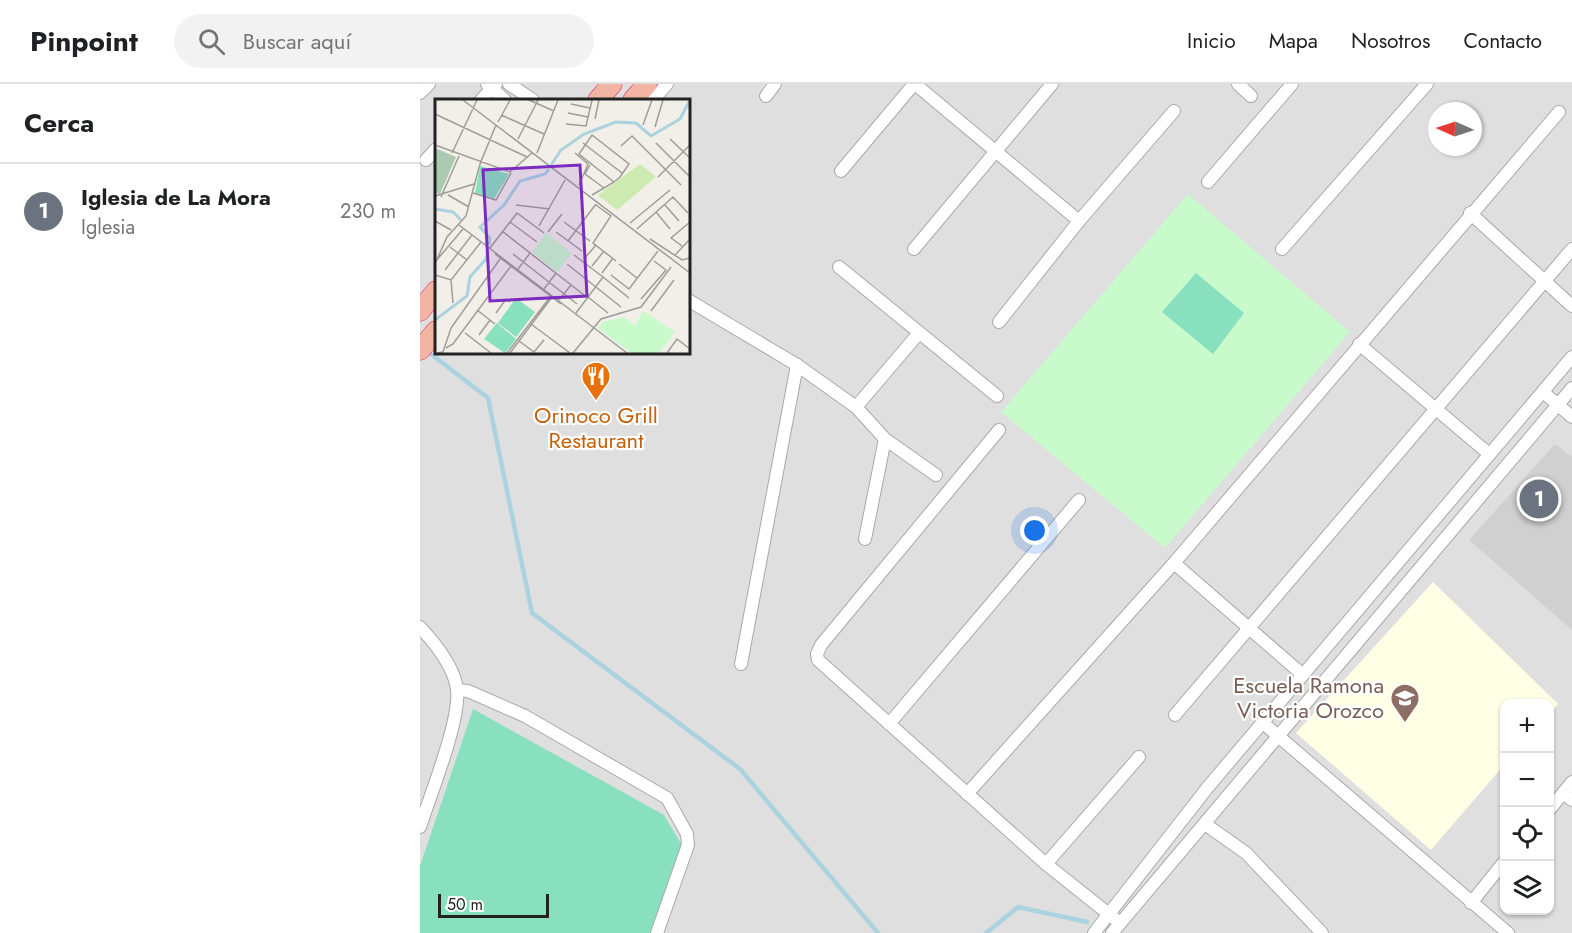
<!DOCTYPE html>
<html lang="es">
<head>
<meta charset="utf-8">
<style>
	:root { --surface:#fff; --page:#f2f2f2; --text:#202124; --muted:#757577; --line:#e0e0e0; --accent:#2563eb }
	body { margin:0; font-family:Jost,sans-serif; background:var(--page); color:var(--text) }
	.controls { position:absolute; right:18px; bottom:18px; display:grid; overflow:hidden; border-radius:12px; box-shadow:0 2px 4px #0004 }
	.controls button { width:54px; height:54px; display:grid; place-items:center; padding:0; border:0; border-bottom:2px solid var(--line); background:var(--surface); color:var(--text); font:30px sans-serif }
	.compass { position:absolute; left:1008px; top:18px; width:54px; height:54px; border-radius:50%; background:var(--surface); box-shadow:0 2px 4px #0004; rotate:273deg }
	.scale { position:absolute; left:18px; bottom:15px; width:111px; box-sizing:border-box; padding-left:6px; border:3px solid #222; border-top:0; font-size:16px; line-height:21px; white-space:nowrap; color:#222; -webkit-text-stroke:4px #fff; paint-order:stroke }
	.you { position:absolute; left:615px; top:447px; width:21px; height:21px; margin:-15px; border:4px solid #fff; border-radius:50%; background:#1a73e8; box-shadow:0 0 0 9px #1a73e833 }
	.badge { display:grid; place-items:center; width:39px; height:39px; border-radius:50%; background:var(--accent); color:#fff; font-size:20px; font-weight:700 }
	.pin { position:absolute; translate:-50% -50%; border:3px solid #fff; box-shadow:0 2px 6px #0006 }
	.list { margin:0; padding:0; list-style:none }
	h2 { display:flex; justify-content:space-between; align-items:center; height:78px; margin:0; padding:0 24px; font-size:26px }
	h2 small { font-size:20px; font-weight:400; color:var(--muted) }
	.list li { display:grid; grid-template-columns:39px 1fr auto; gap:18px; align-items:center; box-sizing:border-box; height:96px; padding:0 24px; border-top:2px solid var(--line) }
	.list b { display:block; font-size:22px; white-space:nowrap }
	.list p { margin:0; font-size:20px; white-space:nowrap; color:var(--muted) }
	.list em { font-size:20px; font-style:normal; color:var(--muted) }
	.icon { flex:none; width:33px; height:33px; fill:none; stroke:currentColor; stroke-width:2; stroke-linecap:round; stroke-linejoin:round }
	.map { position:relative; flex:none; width:1152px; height:849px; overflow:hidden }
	header { display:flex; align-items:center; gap:36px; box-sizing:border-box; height:84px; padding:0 30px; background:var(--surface); border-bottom:2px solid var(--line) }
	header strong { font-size:28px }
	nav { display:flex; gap:33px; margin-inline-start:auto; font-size:21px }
	.search { width:420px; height:54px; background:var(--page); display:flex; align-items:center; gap:15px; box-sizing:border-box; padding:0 21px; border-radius:33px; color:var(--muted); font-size:22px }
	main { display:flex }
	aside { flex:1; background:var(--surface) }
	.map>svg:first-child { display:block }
	.residential { fill:#e0dfdf; fill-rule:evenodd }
	.education { fill:#ffffe5 }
	.religious { fill:#d0d0d0 }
	.park { fill:#c8facc }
	.pitch { fill:#88e0be }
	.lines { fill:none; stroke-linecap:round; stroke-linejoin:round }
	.stream { stroke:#aad3df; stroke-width:4.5 }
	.minor-casing { stroke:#a9a9a9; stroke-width:14 }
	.trunk-casing { stroke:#dc2a67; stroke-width:21 }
	.minor { stroke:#fff; stroke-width:12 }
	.trunk { stroke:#f2b4a3; stroke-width:20 }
	.labels { text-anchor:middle; stroke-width:4.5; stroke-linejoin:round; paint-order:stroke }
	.food-label { font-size:22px; fill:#c56008; stroke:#fff }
	.education-label { font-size:22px; fill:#785e54; stroke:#fff; text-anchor:end }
	.inset-river { fill:none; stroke:#aad3df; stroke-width:3 }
	.inset-road { fill:none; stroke:#9f9d99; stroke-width:1.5 }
	.view { fill:#7b2cbf; fill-opacity:0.15; stroke:#7b2cbf; stroke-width:3 }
	.inset-edge { fill:none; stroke:#222; stroke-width:3 }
</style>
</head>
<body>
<header>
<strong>Pinpoint</strong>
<div class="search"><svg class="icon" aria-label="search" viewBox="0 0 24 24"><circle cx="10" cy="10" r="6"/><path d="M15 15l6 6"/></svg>Buscar aquí</div>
<nav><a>Inicio</a><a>Mapa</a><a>Nosotros</a><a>Contacto</a></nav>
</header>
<main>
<aside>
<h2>Cerca<small></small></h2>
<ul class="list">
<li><span class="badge" style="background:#6b7280">1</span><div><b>Iglesia de La Mora</b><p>Iglesia</p></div><em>230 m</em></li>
</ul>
</aside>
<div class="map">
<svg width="1152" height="849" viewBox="0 0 1152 849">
	<rect width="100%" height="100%" fill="#f2efe9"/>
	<!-- residential -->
	<path class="residential" d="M0,0h1152v849h-1152zM16,16h252v252h-252zM1017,27h36v36h-36zM1084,620h46v206h-46z"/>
	<!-- education -->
	<path class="education" d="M1013,498l125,122 -8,9v-9h-46v61l-73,85 -135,-117z"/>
	<!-- religious -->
	<path class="religious" d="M1135,360l17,13v173l-103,-90z"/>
	<!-- park -->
	<path class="park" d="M768,110l162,138 -185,216 -164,-136z"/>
	<!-- pitch -->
	<g class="pitch">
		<path d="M776,189l48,40 -31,41 -51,-42z"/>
		<path d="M53,625l191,106 20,34 -30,84h-234v-67z"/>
	</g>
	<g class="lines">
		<!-- stream -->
		<g class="stream">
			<path d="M7,267l61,47 44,215 208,156 138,164"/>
			<path d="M566,849l32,-26 69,15"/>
		</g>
		<!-- minor casing -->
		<g class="minor-casing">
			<g id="minor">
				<path d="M67,0l18,16"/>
				<path d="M89,0l24,16"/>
				<path d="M495,0l164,137"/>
				<path d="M818,0l13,12"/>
				<path d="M0,9l9,-9"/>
				<path d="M346,12l9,-12"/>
				<path d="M61,16l15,-16"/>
				<path d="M233,16l14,-16"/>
				<path d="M6,76l10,-11"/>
				<path d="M421,87l73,-87"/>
				<path d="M788,98l84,-98"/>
				<path d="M1050,129l102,93"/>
				<path d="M494,165l138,-165"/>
				<path d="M862,165l145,-165"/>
				<path d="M419,183l158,129"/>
				<path d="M268,216l109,65 59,42 29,32 51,36"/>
				<path d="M579,238l80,-101 95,-110"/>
				<path d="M939,260l129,109"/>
				<path d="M1123,308l29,25"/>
				<path d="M436,323l63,-74"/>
				<path d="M579,346l-178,215 -4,9 1,6 228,204 69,55"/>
				<path d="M445,455l20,-100"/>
				<path d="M754,479l385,-451"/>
				<path d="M0,543c15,16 34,39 37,62 4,30 -27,107 -37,138"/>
				<path d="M321,580l56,-299"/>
				<path d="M37,606l11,1 57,25 142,82 20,36 1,11 -31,88"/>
				<path d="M755,631l397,-466"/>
				<path d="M843,639l245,210"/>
				<path d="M469,640l190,-224"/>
				<path d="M1152,698l-9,11 9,7"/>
				<path d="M547,710l207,-231 129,112"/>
				<path d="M1130,725l13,-16"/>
				<path d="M785,740l41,29 76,80"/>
				<path d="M626,780l93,-107"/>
				<path d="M1051,819l33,-41"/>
				<path d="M674,849l114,-146 364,-430"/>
				<path d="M692,849l460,-545"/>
			</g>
		</g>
		<!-- trunk casing -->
		<g class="trunk-casing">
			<g id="trunk">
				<path d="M178,16l14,-16"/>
				<path d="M213,16l14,-16"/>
				<path d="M0,227l16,-20"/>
				<path d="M0,266l16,-19"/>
			</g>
		</g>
		<!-- minor -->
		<use href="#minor" class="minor"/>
		<!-- trunk -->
		<use href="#trunk" class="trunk"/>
	</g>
	<!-- icons -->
	<defs>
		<g id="restaurant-pin" transform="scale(1.5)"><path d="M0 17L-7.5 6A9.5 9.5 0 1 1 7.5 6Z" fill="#e8710a" stroke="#fff"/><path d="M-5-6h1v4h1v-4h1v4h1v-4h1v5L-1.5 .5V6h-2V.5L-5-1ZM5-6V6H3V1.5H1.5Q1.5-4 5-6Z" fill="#fff"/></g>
		<g id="school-pin" transform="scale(1.5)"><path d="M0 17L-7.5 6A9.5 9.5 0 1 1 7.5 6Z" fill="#8d6e63" stroke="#fff"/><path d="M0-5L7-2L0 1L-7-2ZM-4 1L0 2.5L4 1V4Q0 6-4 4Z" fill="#fff"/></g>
	</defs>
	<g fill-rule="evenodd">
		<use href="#restaurant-pin" x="176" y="292"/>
		<use href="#school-pin" x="985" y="614"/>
	</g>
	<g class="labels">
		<!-- food labels -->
		<g class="food-label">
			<text x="176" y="339">Orinoco Grill<tspan x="176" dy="25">Restaurant</tspan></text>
		</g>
		<!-- education labels -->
		<g class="education-label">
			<text x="964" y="609">Escuela Ramona<tspan x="964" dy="25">Victoria Orozco</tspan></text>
		</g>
	</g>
	<!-- overview -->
	<g transform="translate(15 15)">
		<rect width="255" height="255" fill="#f2efe9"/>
		<path d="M205,65l16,13 -39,33 -19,-15z" fill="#cdebb0"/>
		<path d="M0,49l21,9 -16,37 -5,-1z" fill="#aacbaf"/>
		<path d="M111,134l26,20 -15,19 -25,-20zM208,212l32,21 -16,21h-28l-33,-25 5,-6 21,-5 11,9z" fill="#c8facc"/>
		<path d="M45,67l29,8 -15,25 -19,-6zM81,199l19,14 -19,25 -18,-14zM62,224l19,16 -11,14 -21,-14z" fill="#88e0be"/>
		<path class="inset-river" d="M116,66l10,-15 23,-16 32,-12 20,1 15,13 29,-17 10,-19M0,110l18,3 8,8M54,146l1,-7 -10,-11 24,-22 16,-24 25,-7 4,-5M0,221l32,-24 3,-19 16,-18 2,-8"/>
		<path class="inset-road" d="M28,1l227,173M94,1l25,11M136,5l19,4M133,14l20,4M0,15l92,43M66,16l43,19M160,20l4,-19M63,23l12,-22M131,25l20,2 6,-26M208,26l9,-25M220,28l8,-27M83,40l20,-39M235,40l20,19M148,44l39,30M221,44l34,34M0,46l75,27 22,-19M186,47l11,-10 49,49M17,54l25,-53M102,54l21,-53M140,54l13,11 -9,21M155,66l-5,9 19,14M223,78l32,-32M38,94l23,7 15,-27M13,96l21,12M157,96l12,-7 10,-6 6,-5 9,-13 -37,-29 -13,19 35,28M0,97l39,-12M6,98l18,-41M81,106l34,4M161,106l15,11 -18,27 23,18M230,106l14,16M221,113l14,17M0,122l16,9M75,123l27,20M129,123l26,19M195,124l40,-33M24,126l168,128M104,127l26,-46M202,130l36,-32 15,16M67,132l28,22 -12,16M113,133l14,-18M121,133l26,19M215,140l32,21 8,-2M133,142l28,-37M247,147l-11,-8 19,-16M15,148l17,13M55,149l27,-35 27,20M95,154l54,42M60,155l66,50M78,155l64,50M139,156l29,22M240,156l15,-16M149,160l12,-14M1,162l27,-32M0,165l12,-27 19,-21 14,-52 16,-39M132,165l54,43M184,165l18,14M157,167l12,-15M10,171l27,-35M167,174l11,-15M0,176l16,5 30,-38M176,176l18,14 29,-38M16,181l2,23M109,190l12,-16M153,198l20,16M206,200l25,-29 -12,-9M124,201l12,-15M42,211l18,14M216,212l23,-31M61,214l10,-14 4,3M141,214l27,-36 26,21M96,225l39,29M30,234l26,20M44,236l11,-15M84,242l15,11 10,-12M11,249l7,-4 58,-78M2,254l6,-1 8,-24 49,-69M72,254l44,-57M75,254l42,-56M138,254l28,-34 40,-12 30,-40M232,254l10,-14 13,10"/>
		<path class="view" d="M145,66l7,131 -97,5 -7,-131z"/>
		<rect width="255" height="255" class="inset-edge"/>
	</g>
</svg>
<div class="controls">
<button>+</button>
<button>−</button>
<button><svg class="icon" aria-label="locate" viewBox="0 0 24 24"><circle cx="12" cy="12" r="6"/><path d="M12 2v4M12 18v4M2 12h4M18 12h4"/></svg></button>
<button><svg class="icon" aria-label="layers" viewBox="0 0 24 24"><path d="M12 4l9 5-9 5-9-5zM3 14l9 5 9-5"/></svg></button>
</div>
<svg class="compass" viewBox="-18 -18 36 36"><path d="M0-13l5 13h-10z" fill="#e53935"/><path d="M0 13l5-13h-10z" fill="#757577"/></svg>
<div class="scale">50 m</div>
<div class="you"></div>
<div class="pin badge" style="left:1119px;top:415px;background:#6b7280">1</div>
</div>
</main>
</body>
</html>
